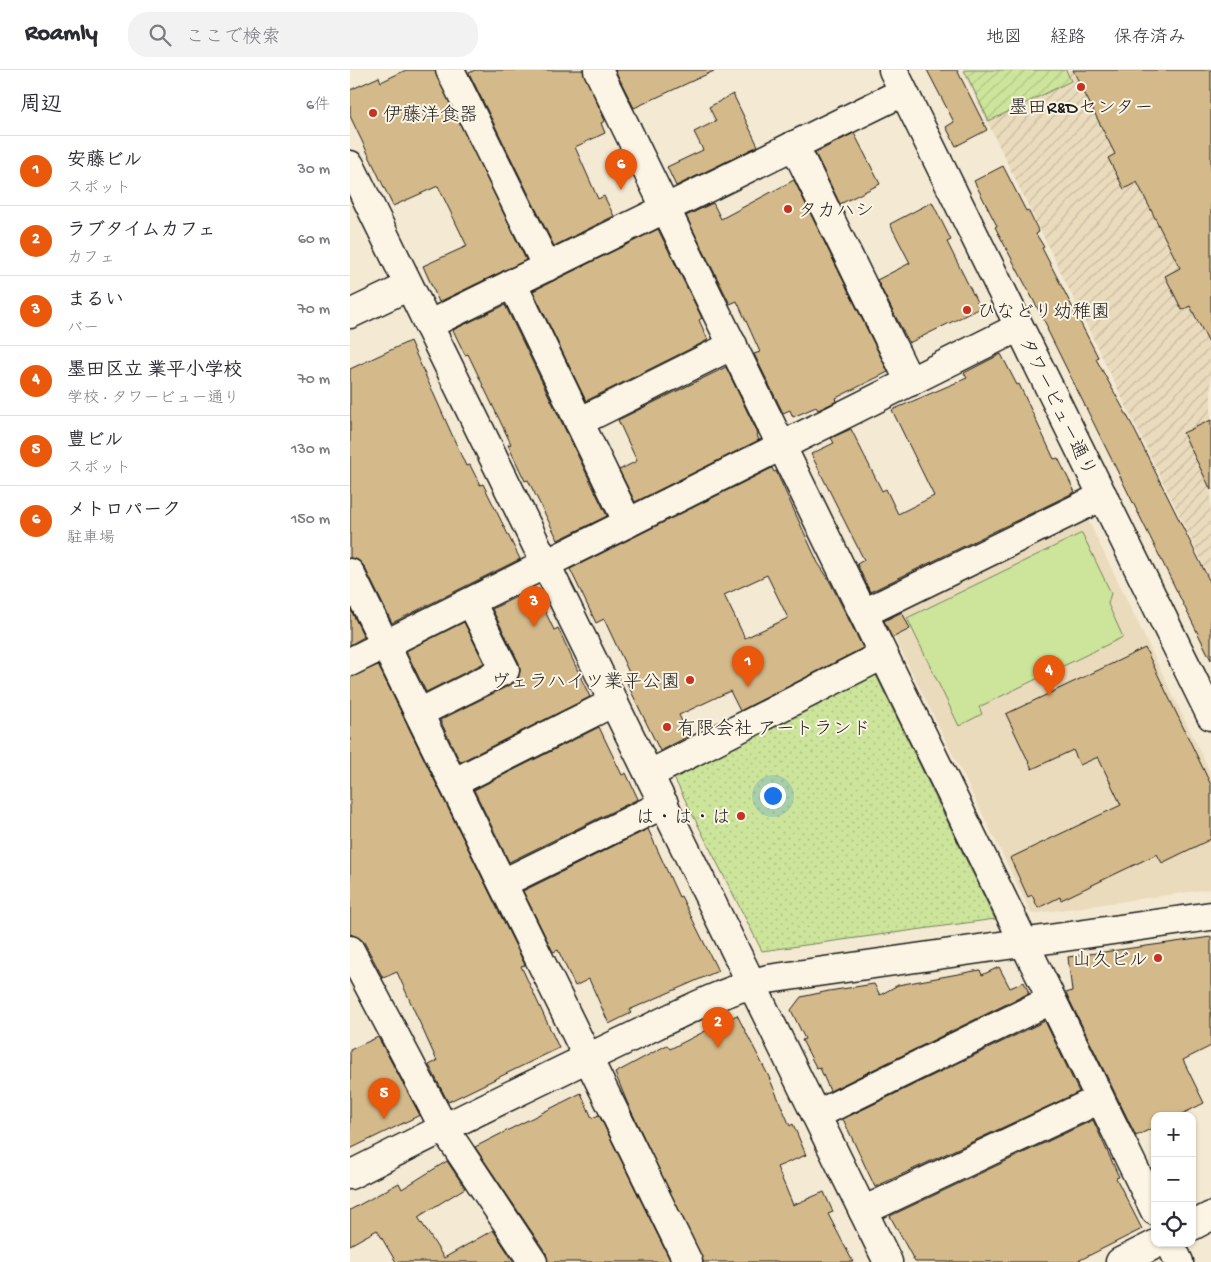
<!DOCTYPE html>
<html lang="ja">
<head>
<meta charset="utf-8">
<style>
	:root { --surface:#fff; --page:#f2f2f3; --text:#2b2b33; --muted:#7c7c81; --line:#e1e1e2; --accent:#ea580c }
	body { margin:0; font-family:"Gochi Hand","Klee One",sans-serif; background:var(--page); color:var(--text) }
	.controls { position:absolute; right:15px; bottom:15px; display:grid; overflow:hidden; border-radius:10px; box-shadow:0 1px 4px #0004 }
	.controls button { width:45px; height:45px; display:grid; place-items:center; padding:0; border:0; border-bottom:1px solid var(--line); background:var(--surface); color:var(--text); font:25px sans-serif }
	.you { position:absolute; left:422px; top:725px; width:18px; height:18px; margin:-12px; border:4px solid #fff; border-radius:50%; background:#1a73e8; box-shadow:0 0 0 8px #1a73e833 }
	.badge { display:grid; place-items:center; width:32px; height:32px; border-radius:50%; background:var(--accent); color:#fff; font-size:16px; font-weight:700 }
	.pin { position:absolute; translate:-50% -41px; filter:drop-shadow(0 1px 2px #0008) }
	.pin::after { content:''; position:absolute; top:26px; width:18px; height:15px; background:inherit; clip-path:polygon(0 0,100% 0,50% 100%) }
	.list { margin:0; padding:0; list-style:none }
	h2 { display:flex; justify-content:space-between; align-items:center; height:65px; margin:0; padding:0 20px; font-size:21px }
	h2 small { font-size:16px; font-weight:400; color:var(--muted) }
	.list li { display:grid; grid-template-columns:32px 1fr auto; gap:15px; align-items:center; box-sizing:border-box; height:70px; padding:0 20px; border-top:1px solid var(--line) }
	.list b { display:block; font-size:19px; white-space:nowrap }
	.list p { margin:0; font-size:16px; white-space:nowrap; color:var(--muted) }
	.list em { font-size:16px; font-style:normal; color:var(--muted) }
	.icon { flex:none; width:28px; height:28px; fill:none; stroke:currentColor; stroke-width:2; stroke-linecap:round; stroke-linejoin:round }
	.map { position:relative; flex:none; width:861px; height:1192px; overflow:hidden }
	header { display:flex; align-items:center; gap:30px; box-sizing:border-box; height:70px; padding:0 25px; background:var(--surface); border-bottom:1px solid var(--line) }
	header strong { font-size:24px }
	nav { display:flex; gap:28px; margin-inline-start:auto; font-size:18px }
	.search { width:350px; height:45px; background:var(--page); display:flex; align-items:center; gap:12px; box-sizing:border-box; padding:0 18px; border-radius:20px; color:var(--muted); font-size:19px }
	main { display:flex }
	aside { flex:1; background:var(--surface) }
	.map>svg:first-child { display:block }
	.built { fill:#eadbbd }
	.industrial { fill:url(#industrial-furrows) }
	.grass { fill:url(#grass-dots); stroke:#74805c }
	.garden { fill:url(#garden-furrows); stroke:#74805c }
	.pitch { fill:#cce59b; stroke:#74805c }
	.building { fill:#d4ba8a; stroke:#1c1c1c; fill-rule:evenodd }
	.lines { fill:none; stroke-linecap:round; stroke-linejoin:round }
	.minor-casing { stroke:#1c1c1c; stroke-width:31 }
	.minor { stroke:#fcf5e5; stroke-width:28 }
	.poi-dot { fill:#c8321e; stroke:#fcf5e5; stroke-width:2 }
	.labels { text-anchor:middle; stroke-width:4; stroke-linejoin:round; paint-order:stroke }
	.poi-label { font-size:19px; fill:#1c1c1c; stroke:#fcf5e5; text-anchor:start }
	.street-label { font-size:19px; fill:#1c1c1c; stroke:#fcf5e5 }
</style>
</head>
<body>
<header>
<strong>Roamly</strong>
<div class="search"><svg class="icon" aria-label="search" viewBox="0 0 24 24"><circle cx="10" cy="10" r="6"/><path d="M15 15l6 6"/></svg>ここで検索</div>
<nav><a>地図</a><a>経路</a><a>保存済み</a></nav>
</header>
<main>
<aside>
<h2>周辺<small>6件</small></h2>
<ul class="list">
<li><span class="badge">1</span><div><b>安藤ビル</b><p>スポット</p></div><em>30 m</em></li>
<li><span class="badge">2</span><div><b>ラブタイムカフェ</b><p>カフェ</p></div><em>60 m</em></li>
<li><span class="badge">3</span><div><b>まるい</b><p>バー</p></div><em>70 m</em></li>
<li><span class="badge">4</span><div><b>墨田区立 業平小学校</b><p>学校 · タワービュー通り</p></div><em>70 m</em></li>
<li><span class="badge">5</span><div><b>豊ビル</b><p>スポット</p></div><em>130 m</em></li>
<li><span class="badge">6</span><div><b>メトロパーク</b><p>駐車場</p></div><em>150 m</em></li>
</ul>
</aside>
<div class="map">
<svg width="861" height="1192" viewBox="0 0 861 1192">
	<defs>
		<pattern id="industrial-furrows" width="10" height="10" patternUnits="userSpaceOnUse" patternTransform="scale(1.25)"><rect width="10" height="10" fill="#eadbbd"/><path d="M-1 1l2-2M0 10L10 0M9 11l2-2" fill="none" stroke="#c8bba2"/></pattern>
		<pattern id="grass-dots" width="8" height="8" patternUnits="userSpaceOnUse" patternTransform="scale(1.25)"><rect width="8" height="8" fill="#cce59b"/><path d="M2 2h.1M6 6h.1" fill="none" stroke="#afc485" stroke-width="1.8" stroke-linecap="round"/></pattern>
		<pattern id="garden-furrows" width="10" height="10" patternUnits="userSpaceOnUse" patternTransform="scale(1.25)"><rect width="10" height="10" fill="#cce59b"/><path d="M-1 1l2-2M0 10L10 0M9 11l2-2" fill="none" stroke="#afc485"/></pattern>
	</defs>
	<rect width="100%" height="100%" fill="#f4e9d3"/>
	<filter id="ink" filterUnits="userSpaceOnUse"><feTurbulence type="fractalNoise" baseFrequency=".02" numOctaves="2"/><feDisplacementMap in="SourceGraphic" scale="10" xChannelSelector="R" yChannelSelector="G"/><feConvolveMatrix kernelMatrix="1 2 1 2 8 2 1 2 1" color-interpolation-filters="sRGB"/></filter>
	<g filter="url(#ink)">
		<!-- built -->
		<path class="built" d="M738,450l123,254v115l-179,25 -147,-296z"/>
		<!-- industrial -->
		<path class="industrial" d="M612,0h249v510z"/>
		<!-- grass -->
		<path class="grass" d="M523,599l122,250 -233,32 -91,-179z"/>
		<!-- garden -->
		<path class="garden" d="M614,0h102l5,11 -82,40z"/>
		<!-- pitch -->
		<path class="pitch" d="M732,463l29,60 -3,11 15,33 -144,70 3,7 -23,12 -52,-108z"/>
		<!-- building -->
		<g class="building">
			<path d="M56,0h29l91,190 -87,42 -16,-36 44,-20 -29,-60 -45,20 -43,-90v-26l29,-13 2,5z"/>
			<path d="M125,0h108l22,51 -4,2 4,10 -30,14 23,52 6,-3 10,20 -60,30 -85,-173z"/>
			<path d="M265,0h101l-82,38z"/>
			<path d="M577,0h30l30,60 -31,16 -10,-19 8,-5z"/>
			<path d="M723,0h138v277l-21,-41 -8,4 -17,-34 15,-8 -43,-86 -13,7 -16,-31 7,-4z"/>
			<path d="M383,24l25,52 -82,40 -9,-19 36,-17 -9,-18 22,-11 -7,-14z"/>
			<path d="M504,63l26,51 -40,20 -25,-51z"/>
			<path d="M653,96l23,45 2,-1 11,22 -3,2 8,13 -2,1 56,109 -2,2 35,64 80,161v76l-164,-331 1,-1 -53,-101 2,-1 -23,-45z"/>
			<path d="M444,110l94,192 -52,26 1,3 -19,9 -2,-3 -23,10 -3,-7 -7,3 -29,-59 6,-2 -23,-51 -7,3 -44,-88 27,-13 8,16z"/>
			<path d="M582,132l19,38 -4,2 33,66 -71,35 -32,-63 33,-17 -20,-39z"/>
			<path d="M308,159l44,89 -3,2 9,20 -122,61 -53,-110z"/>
			<path d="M155,235l102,211 -49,24 -30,-60 -3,1 -17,-36 3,-1 -43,-90 -3,1 -12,-25z"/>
			<path d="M60,271l56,125 4,-1 10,20 3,-1 37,75 -128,64 -28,-57 -6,-6 -8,-2v-189z"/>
			<path d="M651,284l16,31 2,-1 35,75 4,-1 17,34 -205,100 -13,-28 7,-4 -53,-106 23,-11 -3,-5 20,-9 31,62 4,-2 12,25 36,-18 -42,-86 75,-32 -3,-5z"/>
			<path d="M376,297l32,67 -1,1 2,5 -124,62 -16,-32 18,-9 -19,-41z"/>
			<path d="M861,350v70l-28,-57z"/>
			<path d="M422,398l2,4 2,-1 42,92 10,15 35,70 -123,63 -10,-20 -51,24 10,21 -29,15 -33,-68 6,-2 -29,-62 -8,4 -26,-54zM417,505l21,43 -43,20 -21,-43z"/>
			<path d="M184,518l20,42 4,-2 32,69 -130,65 -20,-42 72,-36 6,-5 2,-8 -1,-8 -27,-54z"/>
			<path d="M0,538l14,29 -14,8z"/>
			<path d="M552,542l8,17 -18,9 -8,-17z"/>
			<path d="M114,552l20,41 -58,29 -20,-41z"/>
			<path d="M795,578l66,137v54l-49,24 -5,-9 -96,46 -1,-3 -22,11 -6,-13 -4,2 -18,-39 111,-53 -23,-48 -18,8 -7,-15 -41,19 -26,-55z"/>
			<path d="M28,595l147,300 -4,1 38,82 -111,54 -19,-37 8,-4 -40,-89 -14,6 -19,-36 -6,-5 -8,-3v-257z"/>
			<path d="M249,657l23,48 4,-2 12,26 -129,63 -35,-72z"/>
			<path d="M298,759l31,68 2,-1 37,75 -89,39 2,3 -22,11 -20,-45 -14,7 -17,-36 -5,2 -30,-61z"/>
			<path d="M861,867v109l-28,14 21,43 -26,13h-23v11l-19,9 -70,-143 6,-2 -4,-34z"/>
			<path d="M649,897l11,21 14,-6 5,11 -199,98 -10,-23 -3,1 -15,-29 3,-1 -14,-29 10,-13 28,-6 45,-7 6,11 18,-10 82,-15 2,5z"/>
			<path d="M387,945l31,60 22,51 3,-2 13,31 -29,12 16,38 31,-13 9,20 -5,2 25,48h-150l-76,-160 -12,-29 52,-28 3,4z"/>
			<path d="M695,951l34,71 -204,95 -32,-68z"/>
			<path d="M28,967l42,78 -70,34v-99z"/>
			<path d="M231,1023l11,25 7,-3 72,147h-123l-2,-9 -71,-106z"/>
			<path d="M743,1050l26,57 -3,1 26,51 -66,33h-161l-25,-46z"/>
			<path d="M97,1091l18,27 -47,29 26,41 49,-28 21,32h-118l-19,-32 -27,15v-35l49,-27 3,6z"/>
		</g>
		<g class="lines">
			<!-- minor casing -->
			<g class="minor-casing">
				<g id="minor">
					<path d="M100,0l97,197"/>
					<path d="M248,0l557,1141"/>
					<path d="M543,0l318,646"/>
					<path d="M444,75l116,237"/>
					<path d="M0,95l538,1097"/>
					<path d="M162,213l116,240"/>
					<path d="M0,244l59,-28"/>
					<path d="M78,255l475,-233"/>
					<path d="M229,352l154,-77"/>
					<path d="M0,503l338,689"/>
					<path d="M514,543l239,-117"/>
					<path d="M0,592l669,-335"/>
					<path d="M69,643l86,-43 -34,-68"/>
					<path d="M300,704l233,-119"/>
					<path d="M103,713l161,-81"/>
					<path d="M153,813l161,-79"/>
					<path d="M0,880l94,178 89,134"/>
					<path d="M466,1045l235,-115"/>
					<path d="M0,1105c89,-45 179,-89 269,-132 49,-23 97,-50 149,-64l443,-63"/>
					<path d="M513,1141l237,-112"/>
					<path d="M842,1156l19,-10"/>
					<path d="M820,1173l9,19"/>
					<path d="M770,1192l38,-19"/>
				</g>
			</g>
			<!-- minor -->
			<use href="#minor" class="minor"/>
		</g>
	</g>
	<!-- markers -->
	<g class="poi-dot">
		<circle cx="731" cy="17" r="5"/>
		<circle cx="23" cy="43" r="5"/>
		<circle cx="438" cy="139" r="5"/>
		<circle cx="617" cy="240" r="5"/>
		<circle cx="340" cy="610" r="5"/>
		<circle cx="317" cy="657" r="5"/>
		<circle cx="391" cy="746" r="5"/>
		<circle cx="808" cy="888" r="5"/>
	</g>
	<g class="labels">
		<!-- poi labels -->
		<g class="poi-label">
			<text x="731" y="43" text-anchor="middle">墨田R&amp;Dセンター</text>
			<text x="33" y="50">伊藤洋食器</text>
			<text x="448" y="146">タカハシ</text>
			<text x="627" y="247">ひなどり幼稚園</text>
			<text x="330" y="617" text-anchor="end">ヴェラハイツ業平公園</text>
			<text x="327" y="664">有限会社 アートランド</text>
			<text x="381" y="753" text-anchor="end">は・は・は</text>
			<text x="798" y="895" text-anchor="end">山久ビル</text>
		</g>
		<!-- street labels -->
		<g class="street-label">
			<text transform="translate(709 336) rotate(64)" y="7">タワービュー通り</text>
		</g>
	</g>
</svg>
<div class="controls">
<button>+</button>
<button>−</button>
<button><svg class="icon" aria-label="locate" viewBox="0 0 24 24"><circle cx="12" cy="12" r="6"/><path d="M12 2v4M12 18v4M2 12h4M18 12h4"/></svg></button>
</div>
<div class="you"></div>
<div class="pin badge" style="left:398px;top:617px">1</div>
<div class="pin badge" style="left:368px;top:978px">2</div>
<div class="pin badge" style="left:184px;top:557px">3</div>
<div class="pin badge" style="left:699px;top:626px">4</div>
<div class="pin badge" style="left:34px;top:1049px">5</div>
<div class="pin badge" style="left:271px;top:120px">6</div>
</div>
</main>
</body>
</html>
